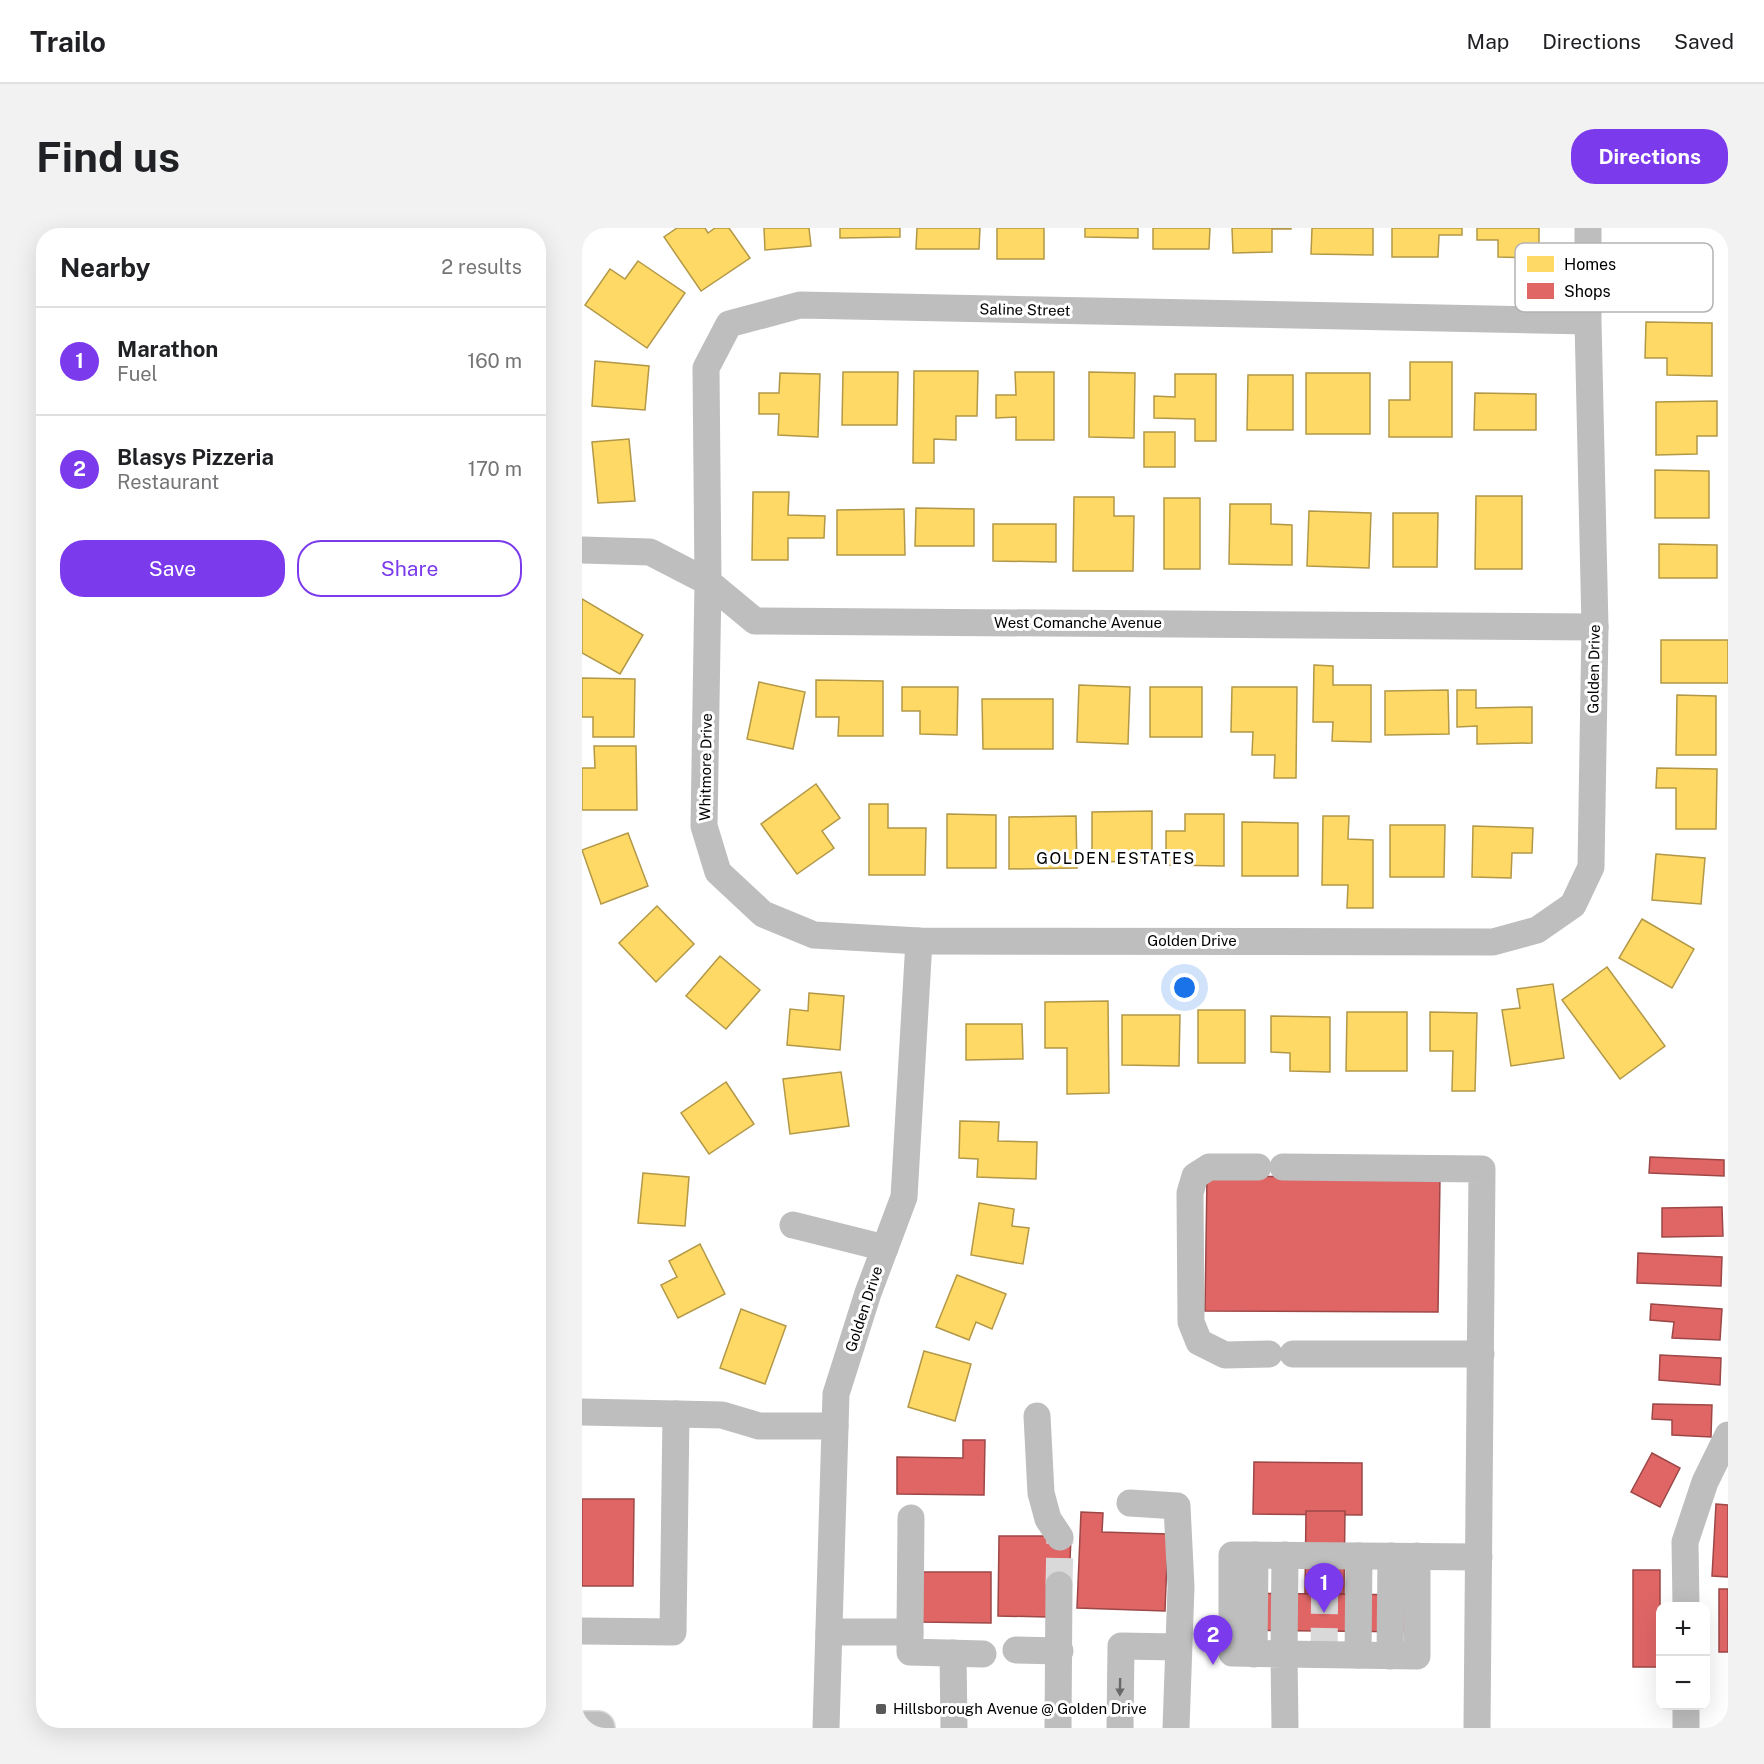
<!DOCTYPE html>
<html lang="en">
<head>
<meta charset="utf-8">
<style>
	:root { --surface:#fff; --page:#f2f2f2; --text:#202124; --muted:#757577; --line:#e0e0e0; --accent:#7c3aed }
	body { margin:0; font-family:"Public Sans",sans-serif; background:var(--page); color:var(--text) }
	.controls { position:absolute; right:18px; bottom:18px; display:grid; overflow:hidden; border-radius:12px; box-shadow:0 6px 24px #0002 }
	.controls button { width:54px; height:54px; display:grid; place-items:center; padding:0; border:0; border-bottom:2px solid var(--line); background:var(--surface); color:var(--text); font:30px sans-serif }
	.you { position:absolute; left:603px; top:760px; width:21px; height:21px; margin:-15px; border:4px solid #fff; border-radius:50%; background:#1a73e8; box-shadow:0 0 0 9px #1a73e833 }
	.badge { display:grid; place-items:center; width:39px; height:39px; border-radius:50%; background:var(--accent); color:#fff; font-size:20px; font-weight:700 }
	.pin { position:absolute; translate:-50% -50px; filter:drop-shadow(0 2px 3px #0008) }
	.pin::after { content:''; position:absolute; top:32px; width:21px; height:18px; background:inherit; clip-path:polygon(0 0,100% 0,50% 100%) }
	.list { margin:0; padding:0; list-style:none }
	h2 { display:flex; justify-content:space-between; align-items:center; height:78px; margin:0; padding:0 24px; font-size:26px }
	h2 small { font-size:20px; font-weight:400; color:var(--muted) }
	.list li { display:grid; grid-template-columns:39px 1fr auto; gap:18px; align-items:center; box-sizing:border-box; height:108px; padding:0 24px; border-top:2px solid var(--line) }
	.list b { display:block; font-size:22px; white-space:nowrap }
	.list p { margin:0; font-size:20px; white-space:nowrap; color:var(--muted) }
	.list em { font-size:20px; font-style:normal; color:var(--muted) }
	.actions { display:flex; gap:12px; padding:18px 24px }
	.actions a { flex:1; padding:14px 0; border:2px solid var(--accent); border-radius:24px; text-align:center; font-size:21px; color:var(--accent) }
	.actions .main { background:var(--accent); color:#fff }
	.map { position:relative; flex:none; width:1146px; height:1500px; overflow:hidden; border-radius:24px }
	header { display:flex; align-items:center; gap:36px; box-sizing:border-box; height:84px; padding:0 30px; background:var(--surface); border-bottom:2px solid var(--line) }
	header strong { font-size:28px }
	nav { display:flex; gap:33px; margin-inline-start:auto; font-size:21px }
	.intro { display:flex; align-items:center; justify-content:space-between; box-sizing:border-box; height:144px; padding:0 36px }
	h1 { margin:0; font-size:42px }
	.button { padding:15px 27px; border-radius:24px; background:var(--accent); color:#fff; font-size:21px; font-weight:700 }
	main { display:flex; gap:36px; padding:0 36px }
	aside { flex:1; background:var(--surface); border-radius:24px; box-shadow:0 6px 24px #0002 }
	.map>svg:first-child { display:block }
	.homes { fill:#ffd966; stroke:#b29847; stroke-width:1.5 }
	.shops { fill:#e06666; stroke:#9d4747; stroke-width:1.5 }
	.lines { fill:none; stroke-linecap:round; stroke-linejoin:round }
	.minor-tunnel { stroke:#d9d9d9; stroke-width:27; stroke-dasharray:27 14; stroke-linecap:butt }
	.major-casing { stroke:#dbdbdb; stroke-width:36 }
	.minor { stroke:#bebebe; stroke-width:27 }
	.major { stroke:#bebebe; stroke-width:33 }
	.oneway { fill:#686868 }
	.poi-dot { fill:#595959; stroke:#fff; stroke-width:2 }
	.labels { text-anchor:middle; stroke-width:6; stroke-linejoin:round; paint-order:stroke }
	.street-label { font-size:15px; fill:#000; stroke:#fff }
	.poi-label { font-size:15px; fill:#000; stroke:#fff; text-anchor:start }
	.neighbourhood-label { font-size:16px; letter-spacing:1.5px; fill:#000; stroke:#fff }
	.key { fill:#fff; stroke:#b2b2b2; stroke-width:1.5 }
	.key-label { font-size:16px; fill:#000 }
</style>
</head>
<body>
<header>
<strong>Trailo</strong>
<nav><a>Map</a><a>Directions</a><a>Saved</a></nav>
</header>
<div class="intro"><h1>Find us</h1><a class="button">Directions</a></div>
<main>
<aside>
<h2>Nearby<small>2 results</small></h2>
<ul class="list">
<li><span class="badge">1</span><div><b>Marathon</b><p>Fuel</p></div><em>160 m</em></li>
<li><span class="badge">2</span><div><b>Blasys Pizzeria</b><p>Restaurant</p></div><em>170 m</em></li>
</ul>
<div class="actions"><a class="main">Save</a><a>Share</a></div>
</aside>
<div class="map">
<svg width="1146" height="1500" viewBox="0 0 1146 1500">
	<rect width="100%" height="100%" fill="#fff"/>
	<!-- homes -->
	<g class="homes">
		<path d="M95,0h28l3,5 7,-5h14l21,30 -49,33 -37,-54z"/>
		<path d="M182,0h45l2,18 -46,4z"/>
		<path d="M258,0h60v9l-60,1z"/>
		<path d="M335,0h63l-1,21h-63z"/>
		<rect x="415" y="0" width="47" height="31"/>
		<path d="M503,0h53v10l-53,-1z"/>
		<path d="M571,0h57l-1,21h-56z"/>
		<path d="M650,0h59v1h-19v23l-39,1z"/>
		<path d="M730,0h61v27l-62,-1z"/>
		<path d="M810,0h70v7h-23l-1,22h-46z"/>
		<path d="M895,0h62v30l-41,-1v-17h-21z"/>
		<path d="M56,33l47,32 -38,55 -62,-43 25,-36 15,10z"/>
		<path d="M1064,94l66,1v53l-45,-1v-17h-22z"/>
		<path d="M13,133l54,5 -4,44 -53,-4z"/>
		<path d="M828,134h42v75h-63v-37h21z"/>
		<path d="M332,143h64l-1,45h-21v24l-22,-1v24h-21z"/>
		<path d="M261,144h55l-1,53h-55z"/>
		<path d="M433,144h39v68h-38v-23l-20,1v-23h20z"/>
		<path d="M507,144l46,1 -1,65 -45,-1z"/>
		<path d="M198,145l40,1 -2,63 -40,-2 1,-21h-20v-21h20z"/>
		<rect x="724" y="145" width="64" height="61"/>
		<path d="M593,146h41v67h-21v-22l-41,-1v-22l21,1z"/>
		<path d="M666,147h45v55h-46z"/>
		<path d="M893,165l61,1v36h-62z"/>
		<path d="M1135,173v35h-20v18l-41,1v-53z"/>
		<rect x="562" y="204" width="31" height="35"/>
		<path d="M47,211l6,62 -37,2 -6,-61z"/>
		<path d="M1073,242l54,1v47h-54z"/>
		<path d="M171,264h36l-1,23 37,1 -1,22h-36v22h-36z"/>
		<path d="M894,268h46v73h-47z"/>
		<path d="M492,269h40v19h20l-1,55h-60z"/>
		<rect x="582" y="270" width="36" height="71"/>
		<path d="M648,276h41v20l21,1v40l-63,-1z"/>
		<path d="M334,280l58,1v37h-59z"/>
		<path d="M322,281l1,46h-68v-45z"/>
		<path d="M727,283l62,2 -2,55 -62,-2z"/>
		<path d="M811,285h45l-1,54h-44z"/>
		<path d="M411,296h63v38l-63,-1z"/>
		<path d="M1077,316l58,1v33h-58z"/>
		<path d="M0,371l61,36 -23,39 -38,-21z"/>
		<rect x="1079" y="412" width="67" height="43"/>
		<path d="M732,437l19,1v19h38v57l-39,-1 1,-19h-20z"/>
		<path d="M0,450l53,1 -1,58h-41v-20h-11z"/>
		<path d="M234,452l67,1v55h-45l1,-19h-23z"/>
		<path d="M177,454l46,10 -12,57 -46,-10z"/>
		<path d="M497,457l51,2 -2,57 -51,-2z"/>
		<path d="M320,459h56l-1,48 -37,-1v-23h-18z"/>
		<rect x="568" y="459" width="52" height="50"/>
		<path d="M650,459h65l-1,91h-22l1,-23h-23l1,-23h-22z"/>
		<path d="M866,462l1,44 -64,1v-44z"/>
		<path d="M875,462h19v18l56,-1v36l-55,1v-18l-20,1z"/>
		<path d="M1095,467l39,1v59h-40z"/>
		<path d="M400,471h71v50h-70z"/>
		<path d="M12,518h42l1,64h-55v-42h13z"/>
		<path d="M1075,540l60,1 -1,60h-40v-41h-20z"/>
		<path d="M234,556l24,34 -18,13 12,17 -37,26 -36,-50z"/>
		<path d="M287,576h19v24h38l-1,47h-56z"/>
		<path d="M570,583v50l-60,1v-50z"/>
		<path d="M365,586l49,1v53h-49z"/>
		<path d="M603,586h39v52l-58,-1v-34h19z"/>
		<path d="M494,588l1,52 -68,1v-52z"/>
		<path d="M741,588h26l-1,23 25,1v68h-26l1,-23h-26z"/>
		<path d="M660,594l56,1v53h-56z"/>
		<path d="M808,597h55l-1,52h-54z"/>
		<path d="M891,598l60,2 -1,25h-20l-1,25 -39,-1z"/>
		<path d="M46,605l20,53 -47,18 -19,-54z"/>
		<path d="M1074,626l49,4 -4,46 -49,-4z"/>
		<path d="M75,678l37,38 -38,38 -37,-39z"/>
		<path d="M1060,691l52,30 -22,39 -53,-30z"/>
		<path d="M138,728l40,34 -34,39 -40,-33z"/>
		<path d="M1025,739l58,79 -45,33 -58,-79z"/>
		<path d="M971,756l11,74 -53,8 -9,-56 18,-2 -3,-19z"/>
		<path d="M227,765l35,3 -4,54 -53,-5 3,-36 18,2z"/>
		<path d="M526,773l1,92 -42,1v-46h-22v-46z"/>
		<rect x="616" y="782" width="47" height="53"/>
		<path d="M765,784h60v59h-61z"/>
		<path d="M848,784l47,1 -2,78h-23l1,-40h-23z"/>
		<path d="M540,787h58l-1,51 -57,-1z"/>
		<path d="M689,788l59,1v55l-40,-1v-18l-19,-1z"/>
		<path d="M384,796h56l1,35 -57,1z"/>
		<path d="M259,844l8,54 -59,8 -7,-55z"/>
		<path d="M144,854l28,42 -45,30 -28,-41z"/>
		<path d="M378,893l39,1 -1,19 39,1 -1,37 -59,-2 1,-18 -19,-1z"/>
		<path d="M61,945l46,4 -4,49 -47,-3z"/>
		<path d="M397,975l35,6 -2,17 17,2 -6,36 -52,-9z"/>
		<path d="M118,1016l25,50 -47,24 -17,-33 16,-8 -8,-16z"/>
		<path d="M375,1047l49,19 -14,35 -16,-7 -7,18 -33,-13z"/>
		<path d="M159,1081l45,17 -21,58 -45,-16z"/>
		<path d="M342,1123l47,13 -16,57 -47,-14z"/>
	</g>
	<!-- shops -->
	<g class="shops">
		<path d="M1068,929l74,3v16l-75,-3z"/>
		<path d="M625,948l233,2 -2,134 -233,-1z"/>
		<path d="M1140,979l1,29 -61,1v-29z"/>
		<path d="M1056,1025l84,4 -1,29 -84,-3z"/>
		<path d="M1069,1076l71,5 -2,31 -48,-2 2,-16 -24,-2z"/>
		<path d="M1078,1127l61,3 -1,27 -61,-5z"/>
		<path d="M1071,1176l59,1 -1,32 -39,-2v-15l-20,-1z"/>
		<path d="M381,1212h22l-1,55 -87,-1v-37l66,1z"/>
		<path d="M1070,1225l28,15 -20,39 -29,-15z"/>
		<path d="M672,1234l108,1v52l-109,-1z"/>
		<path d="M0,1271h52l-1,87h-51z"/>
		<path d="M1134,1276l12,1v72l-16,-1z"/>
		<path d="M724,1283h39l-1,83h-39z"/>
		<path d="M499,1284l22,1 -1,19 66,2 -3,77 -88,-3z"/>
		<path d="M417,1308h72l-2,49 -21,32 -50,-1z"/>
		<rect x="1051" y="1342" width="27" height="97"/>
		<path d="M339,1344h70v51l-71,-1z"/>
		<rect x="1137" y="1361" width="9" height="63"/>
		<path d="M642,1365l200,2v37l-200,-2z"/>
		<path d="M623,1395h11v14h-12z"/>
	</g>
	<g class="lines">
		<!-- minor-tunnel -->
		<g class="minor-tunnel">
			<path d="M477,1357l1,-48"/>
			<path d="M742,1427l1,-99"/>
		</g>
		<!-- major casing -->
		<g class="major-casing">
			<path id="major" d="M0,1500h16"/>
		</g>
		<!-- minor -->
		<g class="minor">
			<path d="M1006,93l-788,-16 -71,19 -23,44 2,214 -4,244 14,46 45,42 51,21 105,6 574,1 44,-12 36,-25 18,-38 4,-240 -7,-306v-93"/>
			<path d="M0,322l68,2 58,30 47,39 840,6"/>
			<path d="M676,939h-49l-14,9 -5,17 1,129 8,20 26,13 44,-1"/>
			<path d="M701,939l199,2 -5,559"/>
			<path d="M211,997l92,23"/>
			<path d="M711,1126h188"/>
			<path d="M0,1184l94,2 -3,218 -91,-1"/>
			<path d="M94,1186l46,1 37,11h76"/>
			<path d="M455,1188l4,77 7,26 12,18"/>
			<path d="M548,1275l47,3 4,81 -5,141"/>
			<path d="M703,1327l-1,99 133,2v-100"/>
			<path d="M1104,1378l-1,-64 20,-60 23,-47"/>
			<path d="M247,1404h81v20l73,2"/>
			<path d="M328,1404l1,-114"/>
			<path d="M434,1422l44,1"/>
			<path d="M371,1425l1,75"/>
			<path d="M672,1426l1,-99"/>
			<path d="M776,1427l1,-99"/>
			<path d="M808,1428l1,-100"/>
			<path d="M1104,1478v22"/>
			<path d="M244,1500l10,-334 32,-101 36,-96 15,-256"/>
			<path d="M476,1500l1,-143"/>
			<path d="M538,1500l1,-82 57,1"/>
			<path d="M703,1500l-1,-74 -52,-1v-98l247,2"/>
		</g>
		<!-- major -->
		<use href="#major" class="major"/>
	</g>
	<!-- one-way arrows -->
	<defs><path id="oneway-solid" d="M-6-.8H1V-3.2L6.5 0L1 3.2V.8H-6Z" transform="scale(1.5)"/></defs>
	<use class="oneway" href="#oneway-solid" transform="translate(538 1459) rotate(91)"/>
	<!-- markers -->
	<rect class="poi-dot" x="293" y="1475" width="12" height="12" rx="3"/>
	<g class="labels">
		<!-- street labels -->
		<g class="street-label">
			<text transform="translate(443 82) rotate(1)" y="5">Saline Street</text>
			<text x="496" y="400">West Comanche Avenue</text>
			<text transform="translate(1012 441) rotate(-89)" y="5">Golden Drive</text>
			<text transform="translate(124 539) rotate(-89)" y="5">Whitmore Drive</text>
			<text x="610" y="718">Golden Drive</text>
			<text transform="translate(282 1081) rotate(-72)" y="5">Golden Drive</text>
		</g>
		<!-- poi labels -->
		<g class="poi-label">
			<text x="311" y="1486">Hillsborough Avenue @ Golden Drive</text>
		</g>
		<!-- neighbourhood labels -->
		<g class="neighbourhood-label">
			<text x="534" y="636">GOLDEN ESTATES</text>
		</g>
	</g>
	<!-- legend -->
	<rect x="933" y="15" width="198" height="69" rx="9" class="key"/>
	<rect x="945" y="28" width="27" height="16" fill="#ffd966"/>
	<rect x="945" y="55" width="27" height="16" fill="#e06666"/>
	<g class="key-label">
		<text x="982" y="42">Homes</text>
		<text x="982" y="69">Shops</text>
	</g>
</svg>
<div class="controls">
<button>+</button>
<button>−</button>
</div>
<div class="you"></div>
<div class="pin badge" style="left:742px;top:1385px">1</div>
<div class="pin badge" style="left:631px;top:1437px">2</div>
</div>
</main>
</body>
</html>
